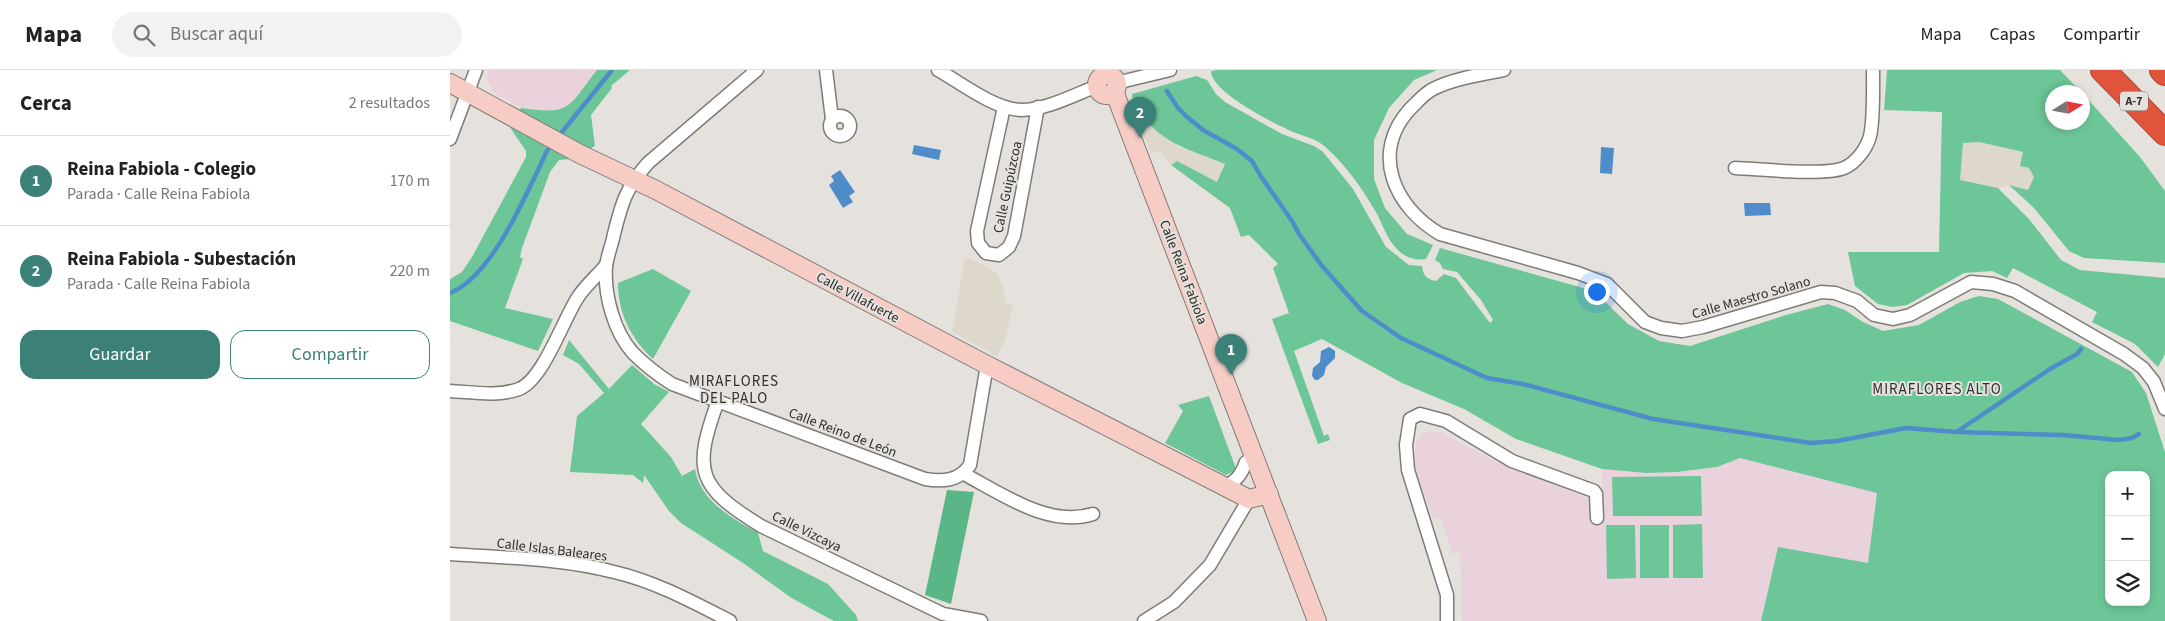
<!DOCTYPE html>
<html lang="es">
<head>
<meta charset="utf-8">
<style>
	:root { --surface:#fff; --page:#f2f2f2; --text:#222; --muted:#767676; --line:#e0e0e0; --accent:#3b8177 }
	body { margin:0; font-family:"Source Sans 3",sans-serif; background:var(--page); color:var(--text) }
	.controls { position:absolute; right:15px; bottom:15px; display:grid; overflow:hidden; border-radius:10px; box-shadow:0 2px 8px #0003 }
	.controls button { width:45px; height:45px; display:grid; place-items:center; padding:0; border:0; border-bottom:1px solid var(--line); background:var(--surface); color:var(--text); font:25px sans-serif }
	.compass { position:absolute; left:1595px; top:15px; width:45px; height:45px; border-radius:50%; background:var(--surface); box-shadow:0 2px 8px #0003; rotate:79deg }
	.you { position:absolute; left:1146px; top:221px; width:18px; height:18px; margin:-12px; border:4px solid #fff; border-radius:50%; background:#1a73e8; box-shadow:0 0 0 8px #1a73e833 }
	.badge { display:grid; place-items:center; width:32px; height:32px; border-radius:50%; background:var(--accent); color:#fff; font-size:16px; font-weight:700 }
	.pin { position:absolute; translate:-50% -41px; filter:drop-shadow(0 1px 2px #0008) }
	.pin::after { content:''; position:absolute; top:26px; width:18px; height:15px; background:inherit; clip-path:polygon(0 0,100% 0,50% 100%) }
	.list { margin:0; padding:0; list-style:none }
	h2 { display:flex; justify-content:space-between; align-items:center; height:65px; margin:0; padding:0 20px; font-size:21px }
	h2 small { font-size:16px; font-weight:400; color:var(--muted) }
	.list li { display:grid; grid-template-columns:32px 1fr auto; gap:15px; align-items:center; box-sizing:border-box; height:90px; padding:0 20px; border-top:1px solid var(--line) }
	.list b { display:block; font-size:19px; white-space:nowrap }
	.list p { margin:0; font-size:16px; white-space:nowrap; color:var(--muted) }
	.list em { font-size:16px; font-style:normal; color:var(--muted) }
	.actions { display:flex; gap:10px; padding:15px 20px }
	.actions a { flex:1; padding:11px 0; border:1px solid var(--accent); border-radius:15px; text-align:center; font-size:18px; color:var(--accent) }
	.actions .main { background:var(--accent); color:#fff }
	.icon { flex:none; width:28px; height:28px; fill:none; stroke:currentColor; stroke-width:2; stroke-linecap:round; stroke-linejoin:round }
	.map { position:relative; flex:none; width:1715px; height:551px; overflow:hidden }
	header { display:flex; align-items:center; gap:30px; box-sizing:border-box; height:70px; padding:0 25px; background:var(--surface); border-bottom:1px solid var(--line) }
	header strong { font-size:24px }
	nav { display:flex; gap:28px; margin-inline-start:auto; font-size:18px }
	.search { width:350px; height:45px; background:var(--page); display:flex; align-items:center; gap:12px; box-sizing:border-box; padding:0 18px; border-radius:28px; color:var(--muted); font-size:19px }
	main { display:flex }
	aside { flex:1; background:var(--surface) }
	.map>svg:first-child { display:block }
	.built { fill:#ded8cc }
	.education { fill:#ead2dc }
	.green { fill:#6dc697; fill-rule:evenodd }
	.forest { fill:#5ab686 }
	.water { fill:#4e8dca }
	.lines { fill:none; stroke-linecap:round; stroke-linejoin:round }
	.stream { stroke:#4e8dca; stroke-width:4.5 }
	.street-casing { stroke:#7f7c78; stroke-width:15 }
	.secondary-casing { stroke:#7f7c78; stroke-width:20 }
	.highway-casing { stroke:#a24737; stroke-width:26 }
	.street { stroke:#fff; stroke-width:12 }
	.secondary { stroke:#f6ccc5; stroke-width:18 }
	.highway { stroke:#e0543d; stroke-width:24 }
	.labels { text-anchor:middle; stroke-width:4; stroke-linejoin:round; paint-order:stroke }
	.shield { fill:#e5e2dd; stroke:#666461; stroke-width:1 }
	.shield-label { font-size:12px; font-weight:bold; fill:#2f2e2c }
	.street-label { font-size:14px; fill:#2f2e2c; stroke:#e5e2dd }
	.neighbourhood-label { font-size:15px; letter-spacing:1px; fill:#2f2e2c; stroke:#e5e2dd }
</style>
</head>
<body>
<header>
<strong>Mapa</strong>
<div class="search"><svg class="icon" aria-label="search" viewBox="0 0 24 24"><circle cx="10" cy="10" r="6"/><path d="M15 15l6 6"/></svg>Buscar aquí</div>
<nav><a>Mapa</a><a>Capas</a><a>Compartir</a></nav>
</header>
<main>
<aside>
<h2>Cerca<small>2 resultados</small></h2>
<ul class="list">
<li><span class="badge">1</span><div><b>Reina Fabiola - Colegio</b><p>Parada · Calle Reina Fabiola</p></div><em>170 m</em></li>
<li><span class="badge">2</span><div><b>Reina Fabiola - Subestación</b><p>Parada · Calle Reina Fabiola</p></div><em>220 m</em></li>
</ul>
<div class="actions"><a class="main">Guardar</a><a>Compartir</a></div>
</aside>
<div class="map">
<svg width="1715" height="551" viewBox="0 0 1715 551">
	<rect width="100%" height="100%" fill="#e5e2dd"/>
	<!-- built -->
	<g class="built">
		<path d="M688,38l6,11 28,25 53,20 -8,18 -40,-21 -6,4 -11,-14 -9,3 -17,-45z"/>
		<path d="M1529,72l44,10 12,25 -7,13 -19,-5 -11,3 -38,-8 3,-37z"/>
		<path d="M515,187l13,5 18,11 7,12 2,18 8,2 -8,35 -8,16 -45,-24z"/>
	</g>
	<!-- education -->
	<g class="education">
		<path d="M38,0h109l-25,33 -7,5 -14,3 -30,-3 -28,-16 -6,-11z"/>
		<path d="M982,361l8,1 57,30 92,37v20h14l-1,-50 44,4 31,-1 40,-5 23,-9 138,35 -10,75 -90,-21 -17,74h-299l-2,-69 -8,2 -11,-37 -8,2 -18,-52 1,-23 3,-7 5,-4z"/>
	</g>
	<!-- green -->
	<g class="green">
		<path d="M147,0h33l-19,16 1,2 -21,27 4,31 -24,13 -12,1 -9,12 -28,76 -2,9 3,2 -18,49 48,11 -15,32 -88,-30v-42l12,-7 10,-15 54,-100v-6l-17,-25 12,-18c51,7 46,0 76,-38z"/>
		<path d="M769,0h218l-23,10 -25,28 -15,32v39l11,29 22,26 26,11 -7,14c-12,2 -22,-2 -30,-11 -9,-10 -13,-22 -19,-34 -13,-23 -33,-52 -54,-69 -9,-7 -21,-9 -32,-14 -18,-8 -80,-39 -80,-60z"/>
		<path d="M1437,0h173l21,22h-29v30h30l1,-28 57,63 25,34v72l-81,-5 -15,-7 -35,-43 -25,-23 19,5 6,-13 -5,-9 -9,-2 3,-14 -44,-10 -16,1 -3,37 38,8 31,31 32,41 19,10 85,8v76l-7,13 -23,-23 -43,-22 5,-10 -84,-44 -6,10 -15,-7 -28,2 -57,32 -15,2 -14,-3 -23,-18 -7,-34h91l3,-140 -58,-2z"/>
		<path d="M746,6l11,4 9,14 9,8 57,32 32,12 9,6 30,37 33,58 23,18 13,1c1,9 4,13 14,15l8,-7 12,4 34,45 3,-3 -12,-20 -24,-28 -14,-3 -3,-6 -5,-3 5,-12 154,43 34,33 31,17 31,5 96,-31 42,-11 17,6 18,12 20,9 36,-6 41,-23 19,-6 19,3 134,73 14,21 19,59v169h-404l17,-74 90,16 9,-70 -137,-35 -23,9 -40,5 -31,1 -44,-4 -86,-30 -52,-30 -62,-26 -80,-44 -28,12 30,85 4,-2 2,6 -12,4 -46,-125 17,-6 -16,-45 5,-4 -29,-29 -8,2 -11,-29 -59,-43 6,-4 40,21 8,-18c-36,-15 -66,-20 -87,-56l-4,1 -2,-15zM1659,405h37v127h-37z"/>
		<path d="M203,199l38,22 -38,68c-22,-20 -35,-46 -35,-76z"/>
		<path d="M119,270l40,49 23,-24 22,19 15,8 -28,32 30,33 11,19 13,-7c5,32 37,49 63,64l5,18 65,33 28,31 2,6h-24l-17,-9 -27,-15 -47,-34 -62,-40 -12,-12 -25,-36 -1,8 -10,-8 -63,-3 7,-56 27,-23 -25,-29 -16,-9z"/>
		<path d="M759,326l26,70v5l-9,4 -61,-32 18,-32 -5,-6z"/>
		<path d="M1251,406l1,40h-89l-1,-39z"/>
		<path d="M1252,454l1,54h-30v-53z"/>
		<path d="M1156,455h29l1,53 -29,1z"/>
		<rect x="1190" y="455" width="29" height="53"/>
	</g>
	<!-- forest -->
	<path class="forest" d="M497,420l27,2 -23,112 -26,-9z"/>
	<!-- water -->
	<g class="water">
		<path d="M464,75l27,5 -2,10 -27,-6z"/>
		<path d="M1151,77l13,1 -2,26 -12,-1z"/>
		<path d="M390,100l15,22 -6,4 4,6 -10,6 -14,-23 5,-4 -3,-5z"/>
		<path d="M1294,133h26l1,12 -26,1z"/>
		<path d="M879,277l6,4v7l-9,9 -2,8 -6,5h-3l-3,-4 1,-8 7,-6 1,-11z"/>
	</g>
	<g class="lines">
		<!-- stream -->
		<g class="stream">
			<path d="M717,21l11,17 8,8 17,14 34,19 15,12 8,14 32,46 7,13 23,32 40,45 39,27 86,40 36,6 130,35 158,24 26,-2 69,-13 51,4 105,3 57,5 13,-2 7,-4"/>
			<path d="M108,67l54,-67"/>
			<path d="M0,223c43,-17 77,-101 97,-142l6,-8"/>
			<path d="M1508,361l92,-62 27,-15 4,-5"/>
		</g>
		<!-- street casing -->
		<g class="street-casing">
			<g id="street">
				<path d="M307,0l-109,93c-22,25 -26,39 -34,71 -2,11 -7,22 -8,33 -2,28 8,65 27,86 12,12 25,22 39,31l253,95c18,3 34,2 45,-14l17,-100"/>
				<path d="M376,0l6,49"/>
				<path d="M488,0c23,13 56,39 83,40 25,0 53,-15 76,-24"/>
				<path d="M1054,0c-23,5 -49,8 -71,19 -8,4 -16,13 -23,20 -40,44 -16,98 30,125l138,39 29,11 38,38 16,6 21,3 21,-4 118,-35 14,1 22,8 17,14 19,4 17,-4 61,-33 22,2 22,7 109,63 19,14 11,14 11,27"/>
				<path d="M666,13l54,-13"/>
				<path d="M554,37l-27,124 1,12 8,10 13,2 10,-8 5,-11 24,-129"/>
				<circle cx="390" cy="56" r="10"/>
				<path d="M0,69l26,-69"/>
				<path d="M1285,98c25,1 89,8 109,0 12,-5 23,-20 26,-32 4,-17 3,-48 3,-66"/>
				<path d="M0,321c22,1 47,6 69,-2 24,-9 44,-69 59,-92 8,-12 19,-21 28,-32"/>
				<path d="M268,331c-26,71 -20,86 43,125l182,88 38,7"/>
				<path d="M514,404c38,20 85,54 129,40"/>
				<path d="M775,417c12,-7 16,-12 21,-25"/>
				<path d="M0,484c54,4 111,4 164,18 40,9 79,30 116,49"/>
				<path d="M694,551l30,-19 36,-37 39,-66"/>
				<path d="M997,551v-26l-39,-125 -2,-25 4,-26 10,-5 26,7 66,40 82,30 2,3 1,24"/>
			</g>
		</g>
		<!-- secondary casing -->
		<g class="secondary-casing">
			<g id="secondary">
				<circle cx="657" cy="15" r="10"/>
				<path d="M0,13l130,71 76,36 331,175 262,134 20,-5"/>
				<path d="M664,21l203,530"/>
			</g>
		</g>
		<!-- highway casing -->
		<g class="highway-casing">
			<g id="highway">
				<path d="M1653,0l62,63"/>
				<path d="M1712,0l3,3"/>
			</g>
		</g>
		<!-- street -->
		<use href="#street" class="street"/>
		<!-- secondary -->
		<use href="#secondary" class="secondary"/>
		<!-- highway -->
		<use href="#highway" class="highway"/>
	</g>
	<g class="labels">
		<!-- shield labels -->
		<rect class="shield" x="1670" y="21.5" width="28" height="19" rx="4"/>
		<g class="shield-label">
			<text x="1684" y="35">A-7</text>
		</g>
		<!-- street labels -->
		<g class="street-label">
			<text transform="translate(557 117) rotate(-78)" y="5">Calle Guipúzcoa</text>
			<text transform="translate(734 202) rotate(69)" y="5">Calle Reina Fabiola</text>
			<text transform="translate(408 227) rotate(28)" y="5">Calle Villafuerte</text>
			<text transform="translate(1301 227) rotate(-16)" y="5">Calle Maestro Solano</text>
			<text transform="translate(393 362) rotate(21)" y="5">Calle Reino de León</text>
			<text transform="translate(357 461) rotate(26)" y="5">Calle Vizcaya</text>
			<text transform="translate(102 479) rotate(7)" y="5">Calle Islas Baleares</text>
		</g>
		<!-- neighbourhood labels -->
		<g class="neighbourhood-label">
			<text x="284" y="316">MIRAFLORES<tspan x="284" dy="17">DEL PALO</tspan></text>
			<text x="1487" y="324">MIRAFLORES ALTO</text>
		</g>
	</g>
</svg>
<div class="controls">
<button>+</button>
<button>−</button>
<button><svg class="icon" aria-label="layers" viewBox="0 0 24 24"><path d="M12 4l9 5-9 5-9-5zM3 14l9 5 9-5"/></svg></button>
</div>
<svg class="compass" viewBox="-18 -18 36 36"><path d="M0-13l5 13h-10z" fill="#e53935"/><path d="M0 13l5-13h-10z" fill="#767676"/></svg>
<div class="you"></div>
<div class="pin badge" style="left:781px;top:305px">1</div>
<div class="pin badge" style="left:690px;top:68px">2</div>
</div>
</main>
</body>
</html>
